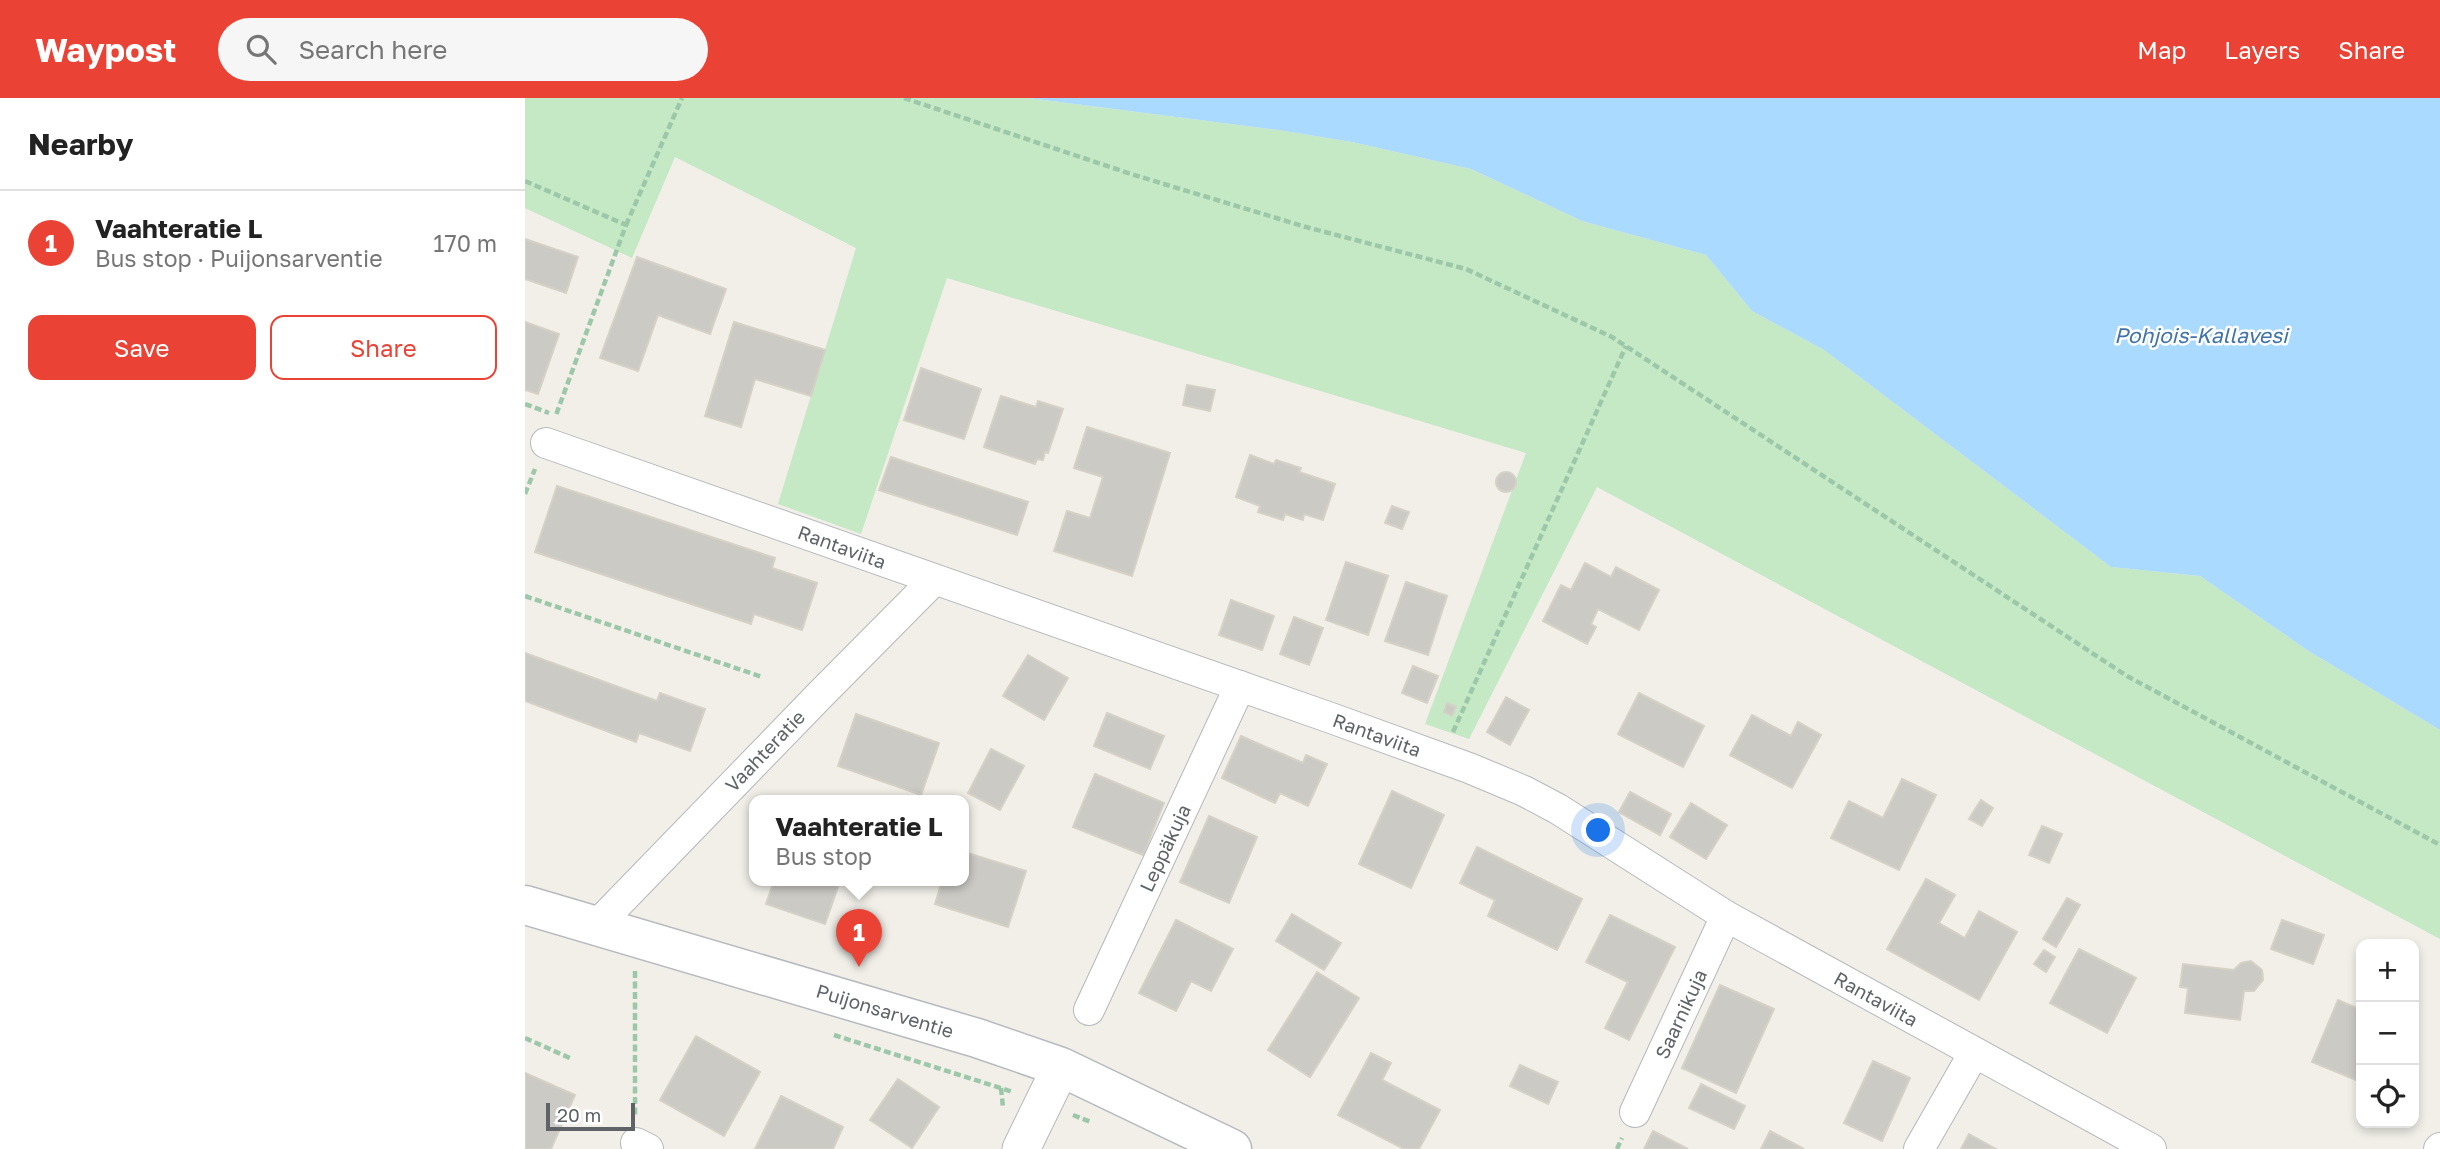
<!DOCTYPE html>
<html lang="en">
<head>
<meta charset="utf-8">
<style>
	:root { --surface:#fff; --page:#f6f6f6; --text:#222; --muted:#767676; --line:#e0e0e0; --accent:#ea4335 }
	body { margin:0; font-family:"Golos Text",sans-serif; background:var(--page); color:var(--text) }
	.controls { position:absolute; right:21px; bottom:21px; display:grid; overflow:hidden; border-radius:14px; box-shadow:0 4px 10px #0003 }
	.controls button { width:63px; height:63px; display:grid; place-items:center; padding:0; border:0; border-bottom:2px solid var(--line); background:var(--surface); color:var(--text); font:35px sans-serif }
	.scale { position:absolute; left:21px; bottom:18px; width:89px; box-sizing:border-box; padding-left:7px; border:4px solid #5f6368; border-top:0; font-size:19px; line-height:24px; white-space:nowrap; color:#5f6368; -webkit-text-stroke:5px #fff; paint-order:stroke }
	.you { position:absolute; left:1074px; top:733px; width:24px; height:24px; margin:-18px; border:5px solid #fff; border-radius:50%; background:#1a73e8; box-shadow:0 0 0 10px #1a73e833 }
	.badge { display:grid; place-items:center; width:46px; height:46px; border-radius:50%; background:var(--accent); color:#fff; font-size:23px; font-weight:700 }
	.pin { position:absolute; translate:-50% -58px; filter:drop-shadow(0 2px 4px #0008) }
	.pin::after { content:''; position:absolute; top:37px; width:24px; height:21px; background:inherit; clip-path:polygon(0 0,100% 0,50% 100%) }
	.popup { position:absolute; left:224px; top:697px; width:220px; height:91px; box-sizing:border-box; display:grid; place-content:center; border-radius:14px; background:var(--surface); filter:drop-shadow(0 2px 5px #0005); font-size:23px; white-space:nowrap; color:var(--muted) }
	.popup b { font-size:26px; color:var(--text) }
	.popup::after { content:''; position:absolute; left:50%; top:100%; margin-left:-14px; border:14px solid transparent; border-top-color:var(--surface) }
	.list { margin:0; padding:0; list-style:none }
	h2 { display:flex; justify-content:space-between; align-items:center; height:91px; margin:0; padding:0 28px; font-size:30px }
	h2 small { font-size:23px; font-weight:400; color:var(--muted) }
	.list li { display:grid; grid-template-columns:46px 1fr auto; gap:21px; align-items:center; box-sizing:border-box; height:105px; padding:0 28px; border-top:2px solid var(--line) }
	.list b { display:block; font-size:26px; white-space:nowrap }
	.list p { margin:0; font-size:23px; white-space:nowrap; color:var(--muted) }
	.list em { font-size:23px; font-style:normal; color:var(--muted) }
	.actions { display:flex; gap:14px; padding:21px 28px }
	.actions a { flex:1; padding:16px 0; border:2px solid var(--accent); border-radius:14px; text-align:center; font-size:24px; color:var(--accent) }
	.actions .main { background:var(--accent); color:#fff }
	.icon { flex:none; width:38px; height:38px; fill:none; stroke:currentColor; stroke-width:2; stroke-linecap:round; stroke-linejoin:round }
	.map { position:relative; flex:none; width:1915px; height:1051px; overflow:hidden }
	header { display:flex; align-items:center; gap:42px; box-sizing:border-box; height:98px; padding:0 35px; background:var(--accent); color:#fff }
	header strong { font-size:33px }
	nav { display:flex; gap:38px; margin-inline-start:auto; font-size:24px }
	.search { width:490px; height:63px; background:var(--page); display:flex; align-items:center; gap:18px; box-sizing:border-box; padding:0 24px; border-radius:38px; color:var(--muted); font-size:26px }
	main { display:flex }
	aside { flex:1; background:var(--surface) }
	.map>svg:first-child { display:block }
	.green { fill:#c5e8c5 }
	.water { fill:#aadaff }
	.building { fill:#cccac5; stroke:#d6d1c6; stroke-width:2 }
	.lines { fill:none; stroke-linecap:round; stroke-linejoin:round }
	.minor-casing { stroke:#b5b8bc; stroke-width:32 }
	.tertiary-casing { stroke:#b5b8bc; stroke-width:39 }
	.secondary-casing { stroke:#b6babf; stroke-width:41 }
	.path { stroke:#9cc7a9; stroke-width:4.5; stroke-dasharray:7 3.5; stroke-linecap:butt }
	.minor { stroke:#fff; stroke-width:30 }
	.tertiary { stroke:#fff; stroke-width:37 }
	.secondary { stroke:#fff; stroke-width:38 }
	.labels { text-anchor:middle; stroke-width:5; stroke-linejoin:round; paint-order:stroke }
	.street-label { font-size:19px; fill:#5f6368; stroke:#fff }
	.water-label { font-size:21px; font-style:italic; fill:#4174aa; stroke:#fff }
</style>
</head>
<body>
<header>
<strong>Waypost</strong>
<div class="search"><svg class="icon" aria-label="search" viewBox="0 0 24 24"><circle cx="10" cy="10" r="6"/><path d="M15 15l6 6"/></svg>Search here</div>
<nav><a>Map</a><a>Layers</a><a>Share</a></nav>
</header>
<main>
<aside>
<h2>Nearby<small></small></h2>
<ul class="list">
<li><span class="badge">1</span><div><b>Vaahteratie L</b><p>Bus stop · Puijonsarventie</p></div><em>170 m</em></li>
</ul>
<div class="actions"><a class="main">Save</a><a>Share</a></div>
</aside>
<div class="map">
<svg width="1915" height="1051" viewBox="0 0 1915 1051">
	<rect width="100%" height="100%" fill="#f1efe8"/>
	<!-- green -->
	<path class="green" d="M0,0h503l250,32 74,12 119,27 111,52 124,34 46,56 72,39 287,217 89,9 107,74 133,80v209l-843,-452 -128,252 -44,-15 101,-271 -579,-175 -86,256 -83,-30 78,-256 -181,-91 -43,101 -107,-50z"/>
	<!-- water -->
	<path class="water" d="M503,0h1412v632l-133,-80 -107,-74 -89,-9 -287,-217 -72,-39 -46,-56 -124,-34 -111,-52 -119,-27 -74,-12z"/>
	<!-- building -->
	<g class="building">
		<path d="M0,141l53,18 -12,36 -41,-14z"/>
		<path d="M112,159l89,32 -16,45 -52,-19 -20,56 -38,-13z"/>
		<path d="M0,224l34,12 -21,60 -13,-4z"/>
		<path d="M209,224l91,28 -14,46 -56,-17 -14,48 -36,-11z"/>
		<path d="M396,270l60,21 -17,50 -60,-19z"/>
		<path d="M662,287l28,5 -5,21 -27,-6z"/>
		<path d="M476,298l35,11 2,-6 25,8 -15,44 -3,-1 -2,8 -6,-1 -2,5 -51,-17z"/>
		<path d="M562,329l83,26 -38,123 -78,-25 13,-40 23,7 13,-41 -29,-9z"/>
		<path d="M725,357l24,9 2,-4 25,8 -2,4 36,12 -12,36 -19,-6 -1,6 -18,-6 -2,6 -25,-8 2,-6 -24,-9z"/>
		<path d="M366,359l137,45 -11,33 -138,-45z"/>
		<circle cx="981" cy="384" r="10"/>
		<path d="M32,388l218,72 -3,10 45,15 -15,47 -48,-16 -3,10 -216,-72z"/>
		<path d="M867,408l17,6 -7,17 -17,-6z"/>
		<path d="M821,464l42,14 -20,59 -42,-15z"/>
		<path d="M1060,465l26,14 5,-10 43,23 -20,40 -41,-21 -7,15 5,3 -9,17 -44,-23 18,-36 10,5z"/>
		<path d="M881,484l41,14 -19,59 -43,-14z"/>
		<path d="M706,502l43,16 -12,34 -43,-15z"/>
		<path d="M769,519l29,11 -14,37 -29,-11z"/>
		<path d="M0,555l132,48 3,-8 45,16 -15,42 -51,-18 -3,9 -111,-41z"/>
		<path d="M503,557l40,23 -24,42 -41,-24z"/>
		<path d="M888,568l25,10 -11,27 -25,-10z"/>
		<path d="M1114,595l65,33 -21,41 -65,-33z"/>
		<path d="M981,599l23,13 -19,35 -23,-13z"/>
		<path d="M922,605l9,4 -4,9 -8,-4z"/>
		<path d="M582,615l57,23 -14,33 -56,-23z"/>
		<path d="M331,616l83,29 -18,52 -83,-29z"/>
		<path d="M1227,617l39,21 7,-14 23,13 -29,53 -62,-33z"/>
		<path d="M716,638l62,27 3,-8 21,9 -19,42 -28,-13 -5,10 -53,-25z"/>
		<path d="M466,651l33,17 -24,44 -32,-17z"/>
		<path d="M570,676l69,29 -21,52 -70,-28z"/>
		<path d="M1377,681l34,16 -37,75 -68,-32 18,-37 34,17z"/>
		<path d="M867,693l52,24 -33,73 -52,-24z"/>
		<path d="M1105,694l41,22 -11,21 -41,-23z"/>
		<path d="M1456,702l12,8 -11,18 -13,-7z"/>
		<path d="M1166,705l36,22 -21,34 -36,-22z"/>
		<path d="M684,718l48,21 -28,66 -49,-21z"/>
		<path d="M1517,728l20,8 -13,29 -20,-8z"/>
		<path d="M952,749l105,52 -25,51 -69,-34 7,-16 -35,-17z"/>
		<path d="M439,754l62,19 -18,56 -73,-23 7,-23h22z"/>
		<path d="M1401,781l29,16 -16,28 26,15 14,-27 38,21 -38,68 -92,-51z"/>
		<path d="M249,783h66l-15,43 -59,-20z"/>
		<path d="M1542,800l13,7 -24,42 -13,-8z"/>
		<path d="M767,816l49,29 -17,27 -48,-29z"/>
		<path d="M1085,817l65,32 -46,93 -24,-12 23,-46 -42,-20z"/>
		<path d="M651,822l57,29 -22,42 -20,-10 -15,30 -37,-18z"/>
		<path d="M1757,822l42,15 -11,29 -42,-15z"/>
		<path d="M1554,851l57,29 -29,55 -57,-30z"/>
		<path d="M1519,852l11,7 -9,15 -12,-8z"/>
		<path d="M1726,863l11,9 1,10 -9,11h-10l-4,29 -55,-7 3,-25 -8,-1 3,-23 51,6 7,-7z"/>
		<path d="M792,874l42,26 -49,79 -42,-27z"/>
		<path d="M1195,887l54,24 -38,84 -54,-25z"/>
		<path d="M1813,902l23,10v72l-49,-20z"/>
		<path d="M171,938l64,36 -36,64 -64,-36z"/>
		<path d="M846,955l20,10 -9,17 58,30 -21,39h-15l-66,-34z"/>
		<path d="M1348,963l37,17 -28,63 -38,-18z"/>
		<path d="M995,967l38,17 -10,22 -38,-18z"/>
		<path d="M0,975l50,22 -24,54h-26z"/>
		<path d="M373,981l41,28 -27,41 -42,-28z"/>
		<path d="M1176,986l44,22 -11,23 -45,-21z"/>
		<path d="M256,998l62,31 -10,22h-78z"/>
		<path d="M1128,1033l35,18h-44z"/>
		<path d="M1245,1033l34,18h-43z"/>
		<path d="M1444,1036l27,15h-35z"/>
	</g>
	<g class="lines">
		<!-- minor casing -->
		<g class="minor-casing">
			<g id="minor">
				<path d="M21,345l785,275 138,50 55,23 34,18 168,107 425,233"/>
				<path d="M73,826l221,-228 115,-116"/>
				<path d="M564,912l151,-324"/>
				<path d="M1110,1014l91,-196"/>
				<path d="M111,1045l12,6"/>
				<path d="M1394,1051l55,-96"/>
				<path d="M1914,1051l1,-1"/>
			</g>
		</g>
		<!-- tertiary casing -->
		<g class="tertiary-casing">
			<path id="tertiary" d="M496,1051l40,-82"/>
		</g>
		<!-- secondary casing -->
		<g class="secondary-casing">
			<path id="secondary" d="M0,807l452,133 84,29 171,82"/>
		</g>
		<!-- path -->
		<g class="path">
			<path d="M379,0l227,76 175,53 160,42 146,68 515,339 313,169"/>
			<path d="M0,83l101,44 -70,190"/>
			<path d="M101,127l56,-127"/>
			<path d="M0,306l24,9"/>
			<path d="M0,396l10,-25"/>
			<path d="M0,498l237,81"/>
			<path d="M928,634l173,-386"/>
			<path d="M110,873v145"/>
			<path d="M309,937l179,57"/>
			<path d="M0,940l47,21"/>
			<path d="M476,990l2,19"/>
			<path d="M548,1017l18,7"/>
			<path d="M1092,1051l5,-11"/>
		</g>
		<!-- minor -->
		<use href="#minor" class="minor"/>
		<!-- tertiary -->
		<use href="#tertiary" class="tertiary"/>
		<!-- secondary -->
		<use href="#secondary" class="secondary"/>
	</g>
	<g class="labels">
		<!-- street labels -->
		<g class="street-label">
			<text transform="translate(317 449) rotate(20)" y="7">Rantaviita</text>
			<text transform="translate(852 637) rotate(20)" y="7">Rantaviita</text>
			<text transform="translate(240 653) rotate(-46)" y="7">Vaahteratie</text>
			<text transform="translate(640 750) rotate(-65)" y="7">Leppäkuja</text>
			<text transform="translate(1351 901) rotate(29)" y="7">Rantaviita</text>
			<text transform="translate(360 913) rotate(17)" y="7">Puijonsarventie</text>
			<text transform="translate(1156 916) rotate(-65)" y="7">Saarnikuja</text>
		</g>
		<!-- water labels -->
		<g class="water-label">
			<text x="1676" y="245">Pohjois-Kallavesi</text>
		</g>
	</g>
</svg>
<div class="controls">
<button>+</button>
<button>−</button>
<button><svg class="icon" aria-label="locate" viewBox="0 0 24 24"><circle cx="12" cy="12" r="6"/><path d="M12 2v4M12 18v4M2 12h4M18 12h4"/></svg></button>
</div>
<div class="scale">20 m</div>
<div class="you"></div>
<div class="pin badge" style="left:334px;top:869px">1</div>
<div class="popup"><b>Vaahteratie L</b>Bus stop</div>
</div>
</main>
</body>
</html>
